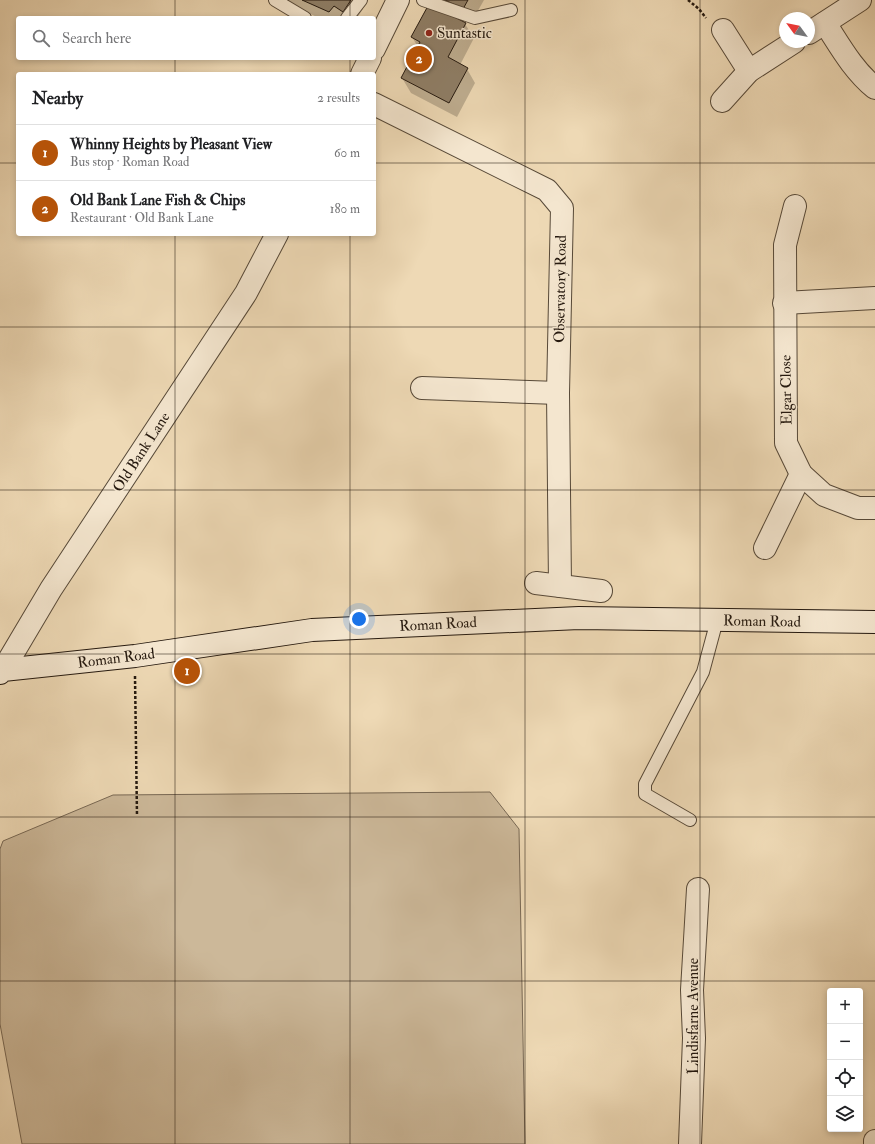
<!DOCTYPE html>
<html lang="en">
<head>
<meta charset="utf-8">
<style>
	:root { --surface:#fff; --page:#f2f2f2; --text:#202124; --muted:#757577; --line:#e0e0e0; --accent:#b45309 }
	body { margin:0; font-family:"IM FELL Double Pica",serif; background:var(--page); color:var(--text) }
	.controls { position:absolute; right:12px; bottom:12px; display:grid; overflow:hidden; border-radius:4px; box-shadow:0 2px 6px #0003 }
	.controls button { width:36px; height:36px; display:grid; place-items:center; padding:0; border:0; border-bottom:1px solid var(--line); background:var(--surface); color:var(--text); font:20px sans-serif }
	.compass { position:absolute; left:779px; top:12px; width:36px; height:36px; border-radius:50%; background:var(--surface); box-shadow:0 2px 6px #0003; rotate:303deg }
	.you { position:absolute; left:359px; top:619px; width:14px; height:14px; margin:-10px; border:3px solid #fff; border-radius:50%; background:#1a73e8; box-shadow:0 0 0 6px #1a73e833 }
	.badge { display:grid; place-items:center; width:26px; height:26px; border-radius:50%; background:var(--accent); color:#fff; font-size:13px; font-weight:700 }
	.pin { position:absolute; translate:-50% -50%; border:2px solid #fff; box-shadow:0 1px 4px #0006 }
	.list { margin:0; padding:0; list-style:none }
	h2 { display:flex; justify-content:space-between; align-items:center; height:52px; margin:0; padding:0 16px; font-size:17px }
	h2 small { font-size:13px; font-weight:400; color:var(--muted) }
	.list li { display:grid; grid-template-columns:26px 1fr auto; gap:12px; align-items:center; box-sizing:border-box; height:56px; padding:0 16px; border-top:1px solid var(--line) }
	.list b { display:block; font-size:15px; white-space:nowrap }
	.list p { margin:0; font-size:13px; white-space:nowrap; color:var(--muted) }
	.list em { font-size:13px; font-style:normal; color:var(--muted) }
	.icon { flex:none; width:22px; height:22px; fill:none; stroke:currentColor; stroke-width:2; stroke-linecap:round; stroke-linejoin:round }
	.map { position:relative; flex:none; width:875px; height:1144px; overflow:hidden }
	.search { position:absolute; background:var(--surface); box-shadow:0 2px 6px #0003; left:16px; top:16px; width:360px; height:44px; display:flex; align-items:center; gap:10px; box-sizing:border-box; padding:0 14px; border-radius:4px; color:var(--muted); font-size:15px }
	.panel { position:absolute; background:var(--surface); box-shadow:0 2px 6px #0003; left:16px; top:72px; width:360px; height:164px; border-radius:4px }
	.map>svg:first-child { display:block }
	.green { fill:#ccb899; stroke:#786854 }
	.shadow { fill:#0003 }
	.building { fill:#8e7d65; stroke:#25190f }
	.lines { fill:none; stroke-linecap:round; stroke-linejoin:round }
	.lane-casing { stroke:#574938; stroke-width:14 }
	.street-casing { stroke:#574938; stroke-width:24 }
	.secondary-casing { stroke:#25190f; stroke-width:24 }
	.path { stroke:#25190f; stroke-width:2.5; stroke-dasharray:3 2; stroke-linecap:butt }
	.lane { stroke:#f4e6cf; stroke-width:12 }
	.street { stroke:#f4e6cf; stroke-width:22 }
	.secondary { stroke:#f4e6cf; stroke-width:22 }
	.grid { fill:none; stroke:#25190f; stroke-width:1; stroke-opacity:0.55 }
	.poi-dot { fill:#8f2418; stroke:#f4e6cf; stroke-width:1.5 }
	.labels { text-anchor:middle; stroke-width:3; stroke-linejoin:round; paint-order:stroke }
	.poi-label { font-size:15px; fill:#25190f; stroke:#f4e6cf; text-anchor:start }
	.street-label { font-size:15px; fill:#25190f; stroke:#f4e6cf }
</style>
</head>
<body>
<div class="map">
<svg width="875" height="1144" viewBox="0 0 875 1144">
	<rect width="100%" height="100%" fill="#eed9b5"/>
	<filter id="stains"><feTurbulence type="fractalNoise" baseFrequency=".005" numOctaves="4"/><feColorMatrix values="0 0 0 0 .2 0 0 0 0 .09 0 0 0 0 .02 0 0 0 .5 -.17"/></filter>
	<radialGradient id="worn" r=".72"><stop offset=".6" stop-color="#630" stop-opacity="0"/><stop offset="1" stop-color="#630" stop-opacity=".3"/></radialGradient>
	<!-- green -->
	<path class="green" d="M490,792l29,37 6,315h-503l-22,-120v-175l3,-8 110,-46z"/>
	<!-- shadow -->
	<g class="shadow">
		<path d="M287,0h71l5,9 -6,9h-38l-24,-11z"/>
		<path d="M435,0h49l-13,23 -33,-17z"/>
		<path d="M465,24l9,14 -14,27 7,4 8,14 -18,34 -46,-24 -9,-15 16,-31 -6,-10z"/>
	</g>
	<!-- building -->
	<g class="building">
		<path d="M302,0h49l-8,12 -9,-6 -5,6z"/>
		<path d="M445,0h23l-5,9z"/>
		<path d="M429,4l37,19 -18,34 20,11 -19,35 -48,-25 19,-36 -9,-5z"/>
	</g>
	<g class="lines">
		<!-- lane casing -->
		<g class="lane-casing">
			<g id="lane">
				<path d="M275,0l30,18"/>
				<path d="M423,0l52,18 36,-8"/>
				<path d="M347,18l14,-18"/>
				<path d="M690,820l-45,-26v-10l58,-112 14,-52"/>
			</g>
		</g>
		<!-- street casing -->
		<g class="street-casing">
			<g id="street">
				<path d="M825,23c15,23 28,47 50,65"/>
				<path d="M723,30l26,41"/>
				<path d="M809,33l51,-33"/>
				<path d="M374,49l24,-49"/>
				<path d="M362,74l8,-16"/>
				<path d="M722,101l27,-30 45,-29"/>
				<path d="M374,104l173,86 15,18 -4,185 2,193"/>
				<path d="M795,206l-10,39 1,198 15,31 23,21 34,13h17"/>
				<path d="M784,303l91,-5"/>
				<path d="M422,388l136,5"/>
				<path d="M765,548l36,-74"/>
				<path d="M536,583l65,8"/>
				<path d="M3,670l48,-81 195,-296 31,-59"/>
				<path d="M690,1144l4,-106 -2,-48 6,-101"/>
				<path d="M875,1144v-3"/>
			</g>
		</g>
		<!-- secondary casing -->
		<g class="secondary-casing">
			<path id="secondary" d="M0,673l3,-3 132,-14 177,-26 267,-12 296,4"/>
		</g>
		<!-- path -->
		<g class="path">
			<path d="M688,0l11,9 7,9"/>
			<path d="M135,676l2,140"/>
		</g>
		<!-- lane -->
		<use href="#lane" class="lane"/>
		<!-- street -->
		<use href="#street" class="street"/>
		<!-- secondary -->
		<use href="#secondary" class="secondary"/>
	</g>
	<!-- grid -->
	<path class="grid" d="M175,0v18M350,0v18M525,0v1144M700,0v1144M175,58v16M350,58v16M0,163h18M374,163h501M175,234v910M350,234v910M0,327h875M0,490h875M0,654h875M0,817h875M0,981h875"/>
	<!-- markers -->
	<circle class="poi-dot" cx="429" cy="33" r="4"/>
	<g class="labels">
		<!-- poi labels -->
		<g class="poi-label">
			<text x="437" y="38">Suntastic</text>
		</g>
		<!-- street labels -->
		<g class="street-label">
			<text transform="translate(560 289) rotate(-89)" y="5">Observatory Road</text>
			<text transform="translate(786 390) rotate(-91)" y="5">Elgar Close</text>
			<text transform="translate(141 452) rotate(-57)" y="5">Old Bank Lane</text>
			<text transform="translate(762 621) rotate(1)" y="5">Roman Road</text>
			<text transform="translate(438 624) rotate(-3)" y="5">Roman Road</text>
			<text transform="translate(116 658) rotate(-7)" y="5">Roman Road</text>
			<text transform="translate(693 1016) rotate(-90)" y="5">Lindisfarne Avenue</text>
		</g>
	</g>
	<rect width="100%" height="100%" filter="url(#stains)"/>
	<rect width="100%" height="100%" fill="url(#worn)"/>
</svg>
<div class="controls">
<button>+</button>
<button>−</button>
<button><svg class="icon" aria-label="locate" viewBox="0 0 24 24"><circle cx="12" cy="12" r="6"/><path d="M12 2v4M12 18v4M2 12h4M18 12h4"/></svg></button>
<button><svg class="icon" aria-label="layers" viewBox="0 0 24 24"><path d="M12 4l9 5-9 5-9-5zM3 14l9 5 9-5"/></svg></button>
</div>
<svg class="compass" viewBox="-18 -18 36 36"><path d="M0-13l5 13h-10z" fill="#e53935"/><path d="M0 13l5-13h-10z" fill="#757577"/></svg>
<div class="you"></div>
<div class="pin badge" style="left:187px;top:671px">1</div>
<div class="pin badge" style="left:419px;top:59px">2</div>
<div class="search"><svg class="icon" aria-label="search" viewBox="0 0 24 24"><circle cx="10" cy="10" r="6"/><path d="M15 15l6 6"/></svg>Search here</div>
<section class="panel">
<h2>Nearby<small>2 results</small></h2>
<ul class="list">
<li><span class="badge">1</span><div><b>Whinny Heights by Pleasant View</b><p>Bus stop · Roman Road</p></div><em>60 m</em></li>
<li><span class="badge">2</span><div><b>Old Bank Lane Fish &amp; Chips</b><p>Restaurant · Old Bank Lane</p></div><em>180 m</em></li>
</ul>
</section>
</div>
</body>
</html>
